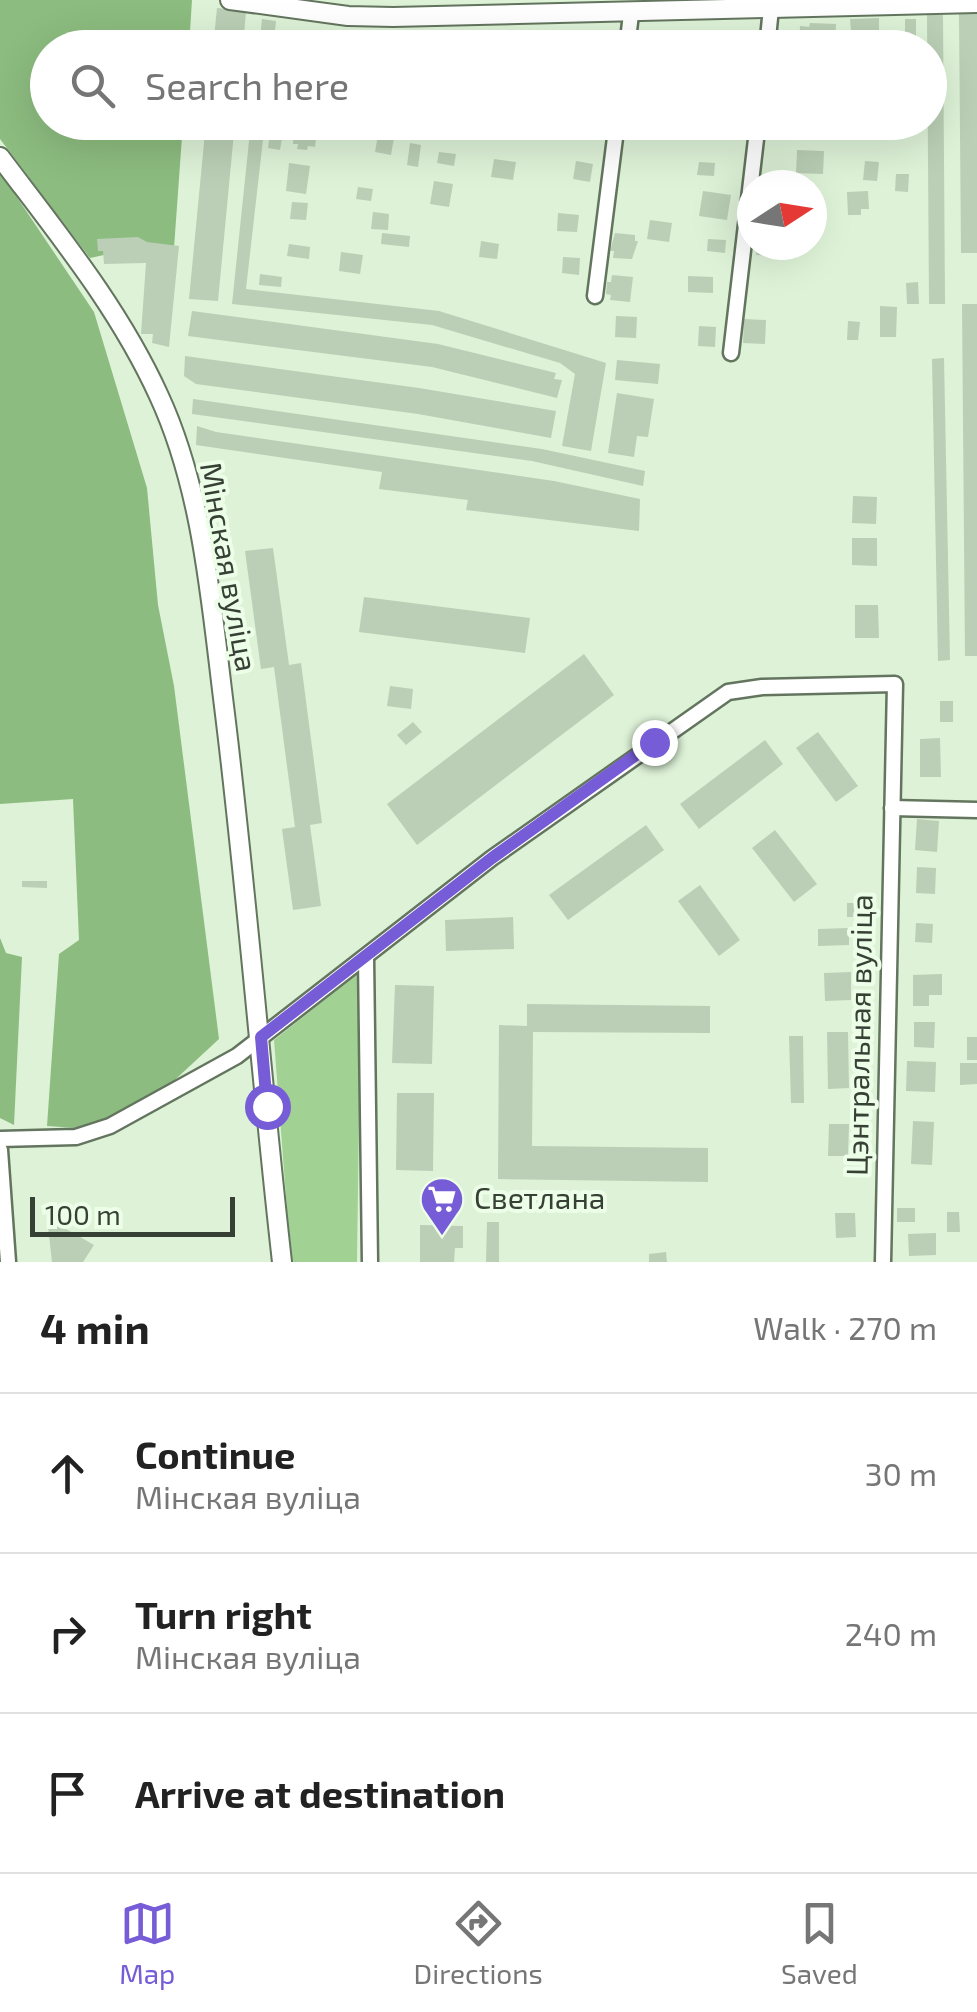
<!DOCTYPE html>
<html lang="en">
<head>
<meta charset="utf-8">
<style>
	:root { --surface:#fff; --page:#f6f6f6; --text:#222; --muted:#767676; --line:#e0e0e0; --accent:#765cd6 }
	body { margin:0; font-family:"Exo 2",sans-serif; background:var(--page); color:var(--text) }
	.compass { position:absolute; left:737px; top:170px; width:90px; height:90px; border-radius:50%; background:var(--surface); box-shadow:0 10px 40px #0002; rotate:78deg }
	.scale { position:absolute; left:30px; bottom:25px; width:205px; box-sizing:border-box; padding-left:10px; border:5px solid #374035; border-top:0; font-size:28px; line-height:35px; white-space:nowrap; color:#374035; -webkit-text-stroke:8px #edfee8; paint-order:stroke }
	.stop { position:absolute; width:30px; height:30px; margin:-22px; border:8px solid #765cd6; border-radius:50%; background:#fff }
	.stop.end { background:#765cd6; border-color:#fff; box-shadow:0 2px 10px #0008 }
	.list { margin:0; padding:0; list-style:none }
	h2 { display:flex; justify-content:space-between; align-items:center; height:130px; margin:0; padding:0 40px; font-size:42px }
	h2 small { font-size:32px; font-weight:400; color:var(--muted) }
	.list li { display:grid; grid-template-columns:65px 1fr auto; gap:30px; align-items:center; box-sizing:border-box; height:160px; padding:0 40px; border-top:2px solid var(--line) }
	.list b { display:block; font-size:38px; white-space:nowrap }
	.list p { margin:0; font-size:32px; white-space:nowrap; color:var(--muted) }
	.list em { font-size:32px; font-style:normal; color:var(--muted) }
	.icon { flex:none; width:55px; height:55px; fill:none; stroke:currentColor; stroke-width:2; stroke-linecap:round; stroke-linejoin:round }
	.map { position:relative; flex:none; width:977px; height:1262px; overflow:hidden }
	.search { position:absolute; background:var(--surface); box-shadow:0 10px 40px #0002; left:30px; right:30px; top:30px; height:110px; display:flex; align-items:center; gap:25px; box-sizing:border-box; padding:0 35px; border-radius:55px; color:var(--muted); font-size:38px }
	.sheet { height:610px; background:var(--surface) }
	nav { display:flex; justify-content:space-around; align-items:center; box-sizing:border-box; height:140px; border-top:2px solid var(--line); background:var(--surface); font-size:28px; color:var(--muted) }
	nav a { display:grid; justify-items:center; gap:5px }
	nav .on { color:var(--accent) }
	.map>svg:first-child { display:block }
	.green { fill:#a1d294 }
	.forest { fill:#8cbc7f }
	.building { fill:#bacfb5 }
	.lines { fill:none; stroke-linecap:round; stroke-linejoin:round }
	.minor-casing { stroke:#63755e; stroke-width:19 }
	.tertiary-casing { stroke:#63755e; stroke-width:22 }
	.secondary-casing { stroke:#63755e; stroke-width:22 }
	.minor { stroke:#fff; stroke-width:14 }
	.tertiary { stroke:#fff; stroke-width:18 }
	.secondary { stroke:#fff; stroke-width:18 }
	.route { stroke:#765cd6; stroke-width:12 }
	.labels { text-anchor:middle; stroke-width:8; stroke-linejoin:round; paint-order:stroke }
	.street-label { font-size:30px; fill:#374035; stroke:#edfee8 }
	.poi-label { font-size:30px; fill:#374035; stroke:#edfee8; text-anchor:start }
</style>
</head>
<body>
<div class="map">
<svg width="977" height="1262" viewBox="0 0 977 1262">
	<rect width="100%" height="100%" fill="#ddf2d7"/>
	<!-- green -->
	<path class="green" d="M361,971l-4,291h-66l-17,-222z"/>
	<!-- forest -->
	<g class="forest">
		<path d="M0,0h192l-3,47 -141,1v74l135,1 -10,139 -60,-9 -23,5 -90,-119z"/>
		<path d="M0,172l94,140 53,176 11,117 16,81 45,353 -54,50 -75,40 -43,-3 12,-172 20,-14 -6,-141 -73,5z"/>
		<path d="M0,938l6,15 16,4 -8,168 -14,-7z"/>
	</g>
	<!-- building -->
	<g class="building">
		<path d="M217,8l29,3 -3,37h-30z"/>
		<path d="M977,13v240h-16l-2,-239z"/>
		<path d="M927,15h16l2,289h-16z"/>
		<path d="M879,18v12l-28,1 -1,-12z"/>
		<path d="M262,19l14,2 -3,27h-14z"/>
		<rect x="905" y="19" width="11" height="22"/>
		<path d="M810,23l26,1 -1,24h-36l1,-22 9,1z"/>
		<path d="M661,31l16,1 -1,16h-15z"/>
		<path d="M727,31l22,1v16h-22z"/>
		<path d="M294,34l19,3 -2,11h-19z"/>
		<path d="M500,39l23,2 -1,7h-22z"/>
		<path d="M206,122h29l-17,179 -29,-2z"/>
		<path d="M251,122h14l-19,167 193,22 167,52 -15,88 -29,-5 13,-72 -15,-11 -128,-38 -200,-21z"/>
		<path d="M582,122l18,1 -2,12 -17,-2z"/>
		<path d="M658,122h25l-1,14 -25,-3z"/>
		<path d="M797,122h18l-1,14 -18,-1z"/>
		<path d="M271,125l13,2 -4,23 -12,-2z"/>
		<path d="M294,128l23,3 -2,16 -7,-1 -1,4 -10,-1 1,-5h-5z"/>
		<path d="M378,135l16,3 -3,17 -16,-3z"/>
		<path d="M410,143l11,2 -3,22 -11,-2z"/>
		<path d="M797,150l27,1 -1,23 -27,-1z"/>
		<path d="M439,152l17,2 -2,12 -17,-3z"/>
		<path d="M494,159l22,3 -3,18 -22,-3z"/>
		<path d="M576,161l17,3 -3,18 -17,-3z"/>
		<path d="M865,161l14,1 -2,19 -14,-1z"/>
		<path d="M699,162l16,1 -1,13 -17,-1z"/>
		<path d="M289,163l21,3 -4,28 -20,-3z"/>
		<path d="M896,174h13l-1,18 -13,-1z"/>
		<path d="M434,181l19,3 -4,23 -19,-3z"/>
		<path d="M358,187l15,2 -2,12 -15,-2z"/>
		<path d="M703,191l28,4 -4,25 -28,-4z"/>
		<path d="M868,191l1,18h-8v6h-13l-1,-23z"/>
		<path d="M292,202l16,1 -2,17 -16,-1z"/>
		<path d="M373,212l16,2 -1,16 -17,-1z"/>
		<path d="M558,213l21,2 -2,17 -20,-1z"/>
		<path d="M650,220l22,3 -3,19 -22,-3z"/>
		<path d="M382,233l28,3 -1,11 -28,-3z"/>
		<path d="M615,233l20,2v6h3l-6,18 -19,-1 1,-7h-4z"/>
		<path d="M138,237l9,5 32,4 -10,101 -17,-4 1,-9h-12l5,-71 -42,1 -1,-13h-5l-1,-12z"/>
		<path d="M708,239l18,1 -1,13 -18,-2z"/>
		<path d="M481,241l18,3 -2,15 -18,-2z"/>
		<path d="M289,244l21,3 -1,12 -22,-3z"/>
		<path d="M757,245h18l-1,11 -18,-1z"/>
		<path d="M341,252l22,3 -3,19 -21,-3z"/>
		<path d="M563,257l17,1 -1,17 -17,-2z"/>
		<path d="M260,274l22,3 -1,10 -22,-2z"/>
		<path d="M612,275l21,2 -3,25 -20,-2 1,-5 -5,-1 1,-12h4z"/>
		<path d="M688,276l25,1v16l-25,-1z"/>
		<path d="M918,282l1,22h-12l-1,-21z"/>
		<path d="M962,304h15v352h-12z"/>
		<path d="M880,306l17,1 -1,30h-16z"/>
		<path d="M192,311l246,33 118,29 -2,6 8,1 -5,18 -125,-31 -244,-31z"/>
		<path d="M616,316l21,1 -1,21 -21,-1z"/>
		<path d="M744,319l22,1 -1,24 -22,-1z"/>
		<path d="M848,321l12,1 -2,18h-11z"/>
		<path d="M699,326l17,1 -1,20 -17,-1z"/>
		<path d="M185,356l234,32 137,23 -5,27 -133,-24 -222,-30 -12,-8z"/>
		<path d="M944,358l6,302 -12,1 -6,-302z"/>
		<path d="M617,360l43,4 -2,20 -43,-4z"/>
		<path d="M617,393l37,6 -6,38 -11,-1 -3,21 -26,-4z"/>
		<path d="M193,399l349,50 103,22 -2,15 -111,-25 -340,-47z"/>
		<path d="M197,426l19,6 338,49 86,18 -1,32 -173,-21 2,-10 -89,-11 3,-17 -186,-27z"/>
		<path d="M853,496l24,1 -1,27 -24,-1z"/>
		<path d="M852,538h25v28l-25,-1z"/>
		<path d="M273,548l16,117 12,-2 21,160 -12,2 11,81 -28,4 -11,-81 13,-2 -21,-160 -13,2 -16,-118z"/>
		<path d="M364,597l166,21 -5,35 -166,-21z"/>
		<path d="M855,605h23l1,33h-24z"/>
		<path d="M584,654l30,41 -197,150 -30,-41z"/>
		<path d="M390,686l23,3 -2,20 -24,-3z"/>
		<rect x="940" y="701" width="13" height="21"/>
		<path d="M413,722l9,10 -16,13 -9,-10z"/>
		<path d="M818,732l40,54 -22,16 -40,-54z"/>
		<path d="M940,738l1,39h-21v-38z"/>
		<path d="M765,740l18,24 -84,65 -19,-25z"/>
		<path d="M917,819l22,2 -2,31 -22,-2z"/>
		<path d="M646,825l18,25 -96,70 -19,-25z"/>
		<path d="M775,830l42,54 -23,18 -42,-54z"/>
		<path d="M917,867l19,1 -1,26 -19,-1z"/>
		<path d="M22,881h25v7l-25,-1z"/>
		<path d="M700,885l40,55 -21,16 -41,-55z"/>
		<rect x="847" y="903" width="15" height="14"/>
		<path d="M513,917l1,32 -68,2 -1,-31z"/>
		<path d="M916,923l17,1 -1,19 -17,-1z"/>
		<path d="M849,928v17l-31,1v-17z"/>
		<path d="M851,972v28l-26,1 -1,-28z"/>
		<path d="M942,974v21h-13v11h-16v-31z"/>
		<path d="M395,985l39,1 -2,78 -40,-1z"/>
		<path d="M527,1004l183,2v27l-177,-1 -1,114 176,2v34l-210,-3 1,-154 28,1z"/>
		<path d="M914,1022h21l-1,26 -20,-1z"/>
		<path d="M827,1032h21l1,56 -21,1z"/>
		<path d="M789,1036h14l1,67h-13z"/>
		<rect x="967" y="1037" width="10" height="23"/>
		<path d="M907,1061l29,1 -1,30 -29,-1z"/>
		<path d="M960,1063h17v21l-17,1z"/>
		<path d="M397,1093h37l-1,78 -37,-1z"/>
		<path d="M913,1121l21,1 -2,43 -21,-1z"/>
		<path d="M829,1124h20l-1,32h-20z"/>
		<rect x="897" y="1208" width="18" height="14"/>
		<path d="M947,1212h12l1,20h-13z"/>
		<path d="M835,1213h20l1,24 -20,1z"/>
		<path d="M47,1218l47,27 -11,17h-31z"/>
		<path d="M487,1222h12v40h-13z"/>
		<path d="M420,1225l43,1v22h-8l-1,14h-34z"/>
		<path d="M936,1233v22l-27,1 -1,-22z"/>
		<path d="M666,1252l1,10h-18v-8z"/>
	</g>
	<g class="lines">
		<!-- minor casing -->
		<g class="minor-casing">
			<g id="minor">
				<path d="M627,48l4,-34"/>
				<path d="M767,48l4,-40"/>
				<path d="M595,296l22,-174"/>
				<path d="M731,353l27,-231"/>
				<path d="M892,808l85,2"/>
				<path d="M366,957l4,305"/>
				<path d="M0,1139l76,-2 34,-11 127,-70 255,-198 236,-166 34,-5 133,-3 -12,578"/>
				<path d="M0,1150l8,112"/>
			</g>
		</g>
		<!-- tertiary casing -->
		<g class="tertiary-casing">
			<path id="tertiary" d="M230,0l118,16 45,1 584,-14"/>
		</g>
		<!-- secondary casing -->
		<g class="secondary-casing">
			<path id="secondary" d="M0,157c58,77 119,151 159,239 44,95 52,207 65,310 23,185 37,371 58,556"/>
		</g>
		<!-- minor -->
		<use href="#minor" class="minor"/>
		<!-- tertiary -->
		<use href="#tertiary" class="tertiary"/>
		<!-- secondary -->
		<use href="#secondary" class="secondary"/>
	</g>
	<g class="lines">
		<!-- route -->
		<path class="route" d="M267,1106l-6,-69 231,-179 162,-116"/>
	</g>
	<!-- icons -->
	<defs>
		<g id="supermarket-pin" transform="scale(2.25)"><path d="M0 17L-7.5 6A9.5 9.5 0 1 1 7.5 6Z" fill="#765cd6" stroke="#edfee8"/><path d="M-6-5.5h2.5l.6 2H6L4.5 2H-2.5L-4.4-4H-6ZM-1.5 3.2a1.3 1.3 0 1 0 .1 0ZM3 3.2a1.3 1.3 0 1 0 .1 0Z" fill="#fff"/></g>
	</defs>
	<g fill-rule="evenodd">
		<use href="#supermarket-pin" x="442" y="1199"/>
	</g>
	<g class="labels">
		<!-- street labels -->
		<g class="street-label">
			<text transform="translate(228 567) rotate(80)" y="10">Мінская вуліца</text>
			<text transform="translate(860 1035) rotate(-89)" y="10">Цэнтральная вуліца</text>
		</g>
		<!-- poi labels -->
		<g class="poi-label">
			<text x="474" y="1209">Светлана</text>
		</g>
	</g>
</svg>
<svg class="compass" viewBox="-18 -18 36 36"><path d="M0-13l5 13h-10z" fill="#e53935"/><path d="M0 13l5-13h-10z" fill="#767676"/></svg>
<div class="scale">100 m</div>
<div class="stop" style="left:267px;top:1106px"></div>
<div class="stop end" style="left:654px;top:742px"></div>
<div class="search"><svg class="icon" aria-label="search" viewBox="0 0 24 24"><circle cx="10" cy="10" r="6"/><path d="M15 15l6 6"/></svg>Search here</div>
</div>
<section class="sheet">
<h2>4 min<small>Walk · 270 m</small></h2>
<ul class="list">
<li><svg class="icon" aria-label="ahead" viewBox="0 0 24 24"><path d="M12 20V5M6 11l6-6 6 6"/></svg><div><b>Continue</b><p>Мінская вуліца</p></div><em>30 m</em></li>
<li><svg class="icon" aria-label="right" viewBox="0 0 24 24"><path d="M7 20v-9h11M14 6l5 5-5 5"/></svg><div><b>Turn right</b><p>Мінская вуліца</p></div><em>240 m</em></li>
<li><svg class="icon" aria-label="arrive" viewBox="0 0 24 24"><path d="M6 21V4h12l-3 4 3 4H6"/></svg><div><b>Arrive at destination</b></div></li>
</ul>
</section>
<nav>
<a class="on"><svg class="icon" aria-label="map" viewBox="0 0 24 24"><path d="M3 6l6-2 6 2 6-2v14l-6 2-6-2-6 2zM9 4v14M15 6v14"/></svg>Map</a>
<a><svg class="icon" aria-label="directions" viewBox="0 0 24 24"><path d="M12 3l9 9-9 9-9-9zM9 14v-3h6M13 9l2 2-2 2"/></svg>Directions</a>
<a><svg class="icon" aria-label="saved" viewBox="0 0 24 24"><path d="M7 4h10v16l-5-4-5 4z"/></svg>Saved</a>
</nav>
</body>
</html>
